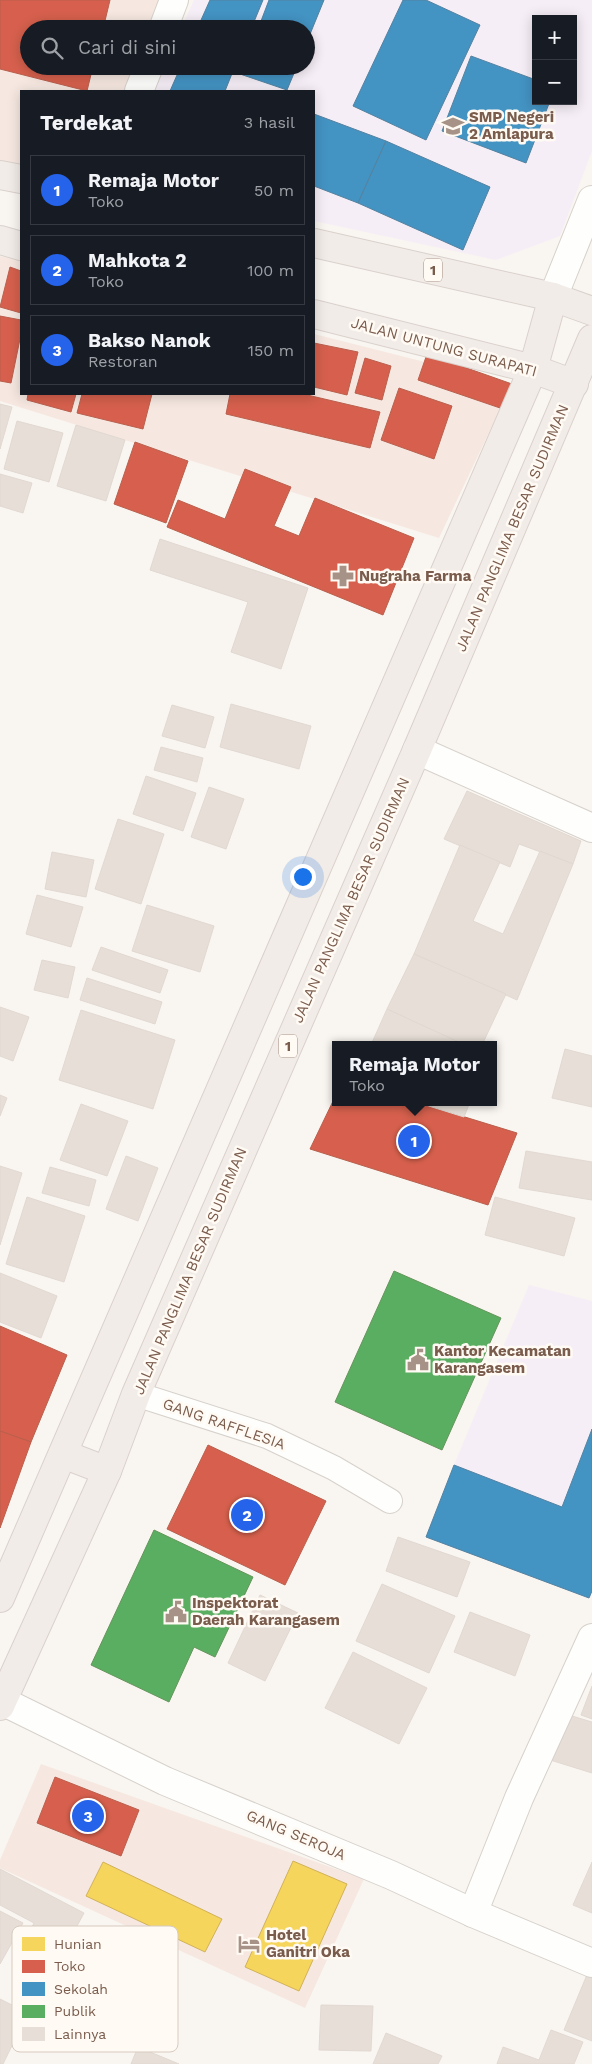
<!DOCTYPE html>
<html lang="id">
<head>
<meta charset="utf-8">
<style>
	:root { --surface:#171b24; --page:#242831; --text:#f1f3f6; --muted:#9ea1a6; --line:#363941; --accent:#2563eb }
	body { margin:0; font-family:"Work Sans",sans-serif; background:var(--page); color:var(--text) }
	.controls { position:absolute; right:15px; top:15px; display:grid; overflow:hidden; border-radius:0px; box-shadow:0 2px 12px #0003 }
	.controls button { width:45px; height:45px; display:grid; place-items:center; padding:0; border:0; border-bottom:1px solid var(--line); background:var(--surface); color:var(--text); font:25px sans-serif }
	.you { position:absolute; left:302px; top:876px; width:18px; height:18px; margin:-12px; border:4px solid #fff; border-radius:50%; background:#1a73e8; box-shadow:0 0 0 8px #1a73e833 }
	.badge { display:grid; place-items:center; width:32px; height:32px; border-radius:50%; background:var(--accent); color:#fff; font-size:16px; font-weight:700 }
	.pin { position:absolute; translate:-50% -50%; border:2px solid #fff; box-shadow:0 1px 5px #0006 }
	.popup { position:absolute; left:332px; top:1041px; width:165px; height:65px; box-sizing:border-box; display:grid; place-content:center; border-radius:0px; background:var(--surface); filter:drop-shadow(0 1px 4px #0005); font-size:16px; white-space:nowrap; color:var(--muted) }
	.popup b { font-size:19px; color:var(--text) }
	.popup::after { content:''; position:absolute; left:50%; top:100%; margin-left:-10px; border:10px solid transparent; border-top-color:var(--surface) }
	.list { margin:0; padding:0; list-style:none }
	h2 { display:flex; justify-content:space-between; align-items:center; height:65px; margin:0; padding:0 20px; font-size:21px }
	h2 small { font-size:16px; font-weight:400; color:var(--muted) }
	.list li { display:grid; grid-template-columns:32px 1fr auto; gap:15px; align-items:center; box-sizing:border-box; height:70px; margin:0 10px 10px; padding:0 10px; border:1px solid var(--line); border-radius:0px }
	.list b { display:block; font-size:19px; white-space:nowrap }
	.list p { margin:0; font-size:16px; white-space:nowrap; color:var(--muted) }
	.list em { font-size:16px; font-style:normal; color:var(--muted) }
	.icon { flex:none; width:28px; height:28px; fill:none; stroke:currentColor; stroke-width:2; stroke-linecap:round; stroke-linejoin:round }
	.map { position:relative; flex:none; width:592px; height:2064px; overflow:hidden }
	.search { position:absolute; background:var(--surface); box-shadow:0 2px 12px #0003; left:20px; top:20px; width:295px; height:55px; display:flex; align-items:center; gap:12px; box-sizing:border-box; padding:0 18px; border-radius:28px; color:var(--muted); font-size:19px }
	.panel { position:absolute; background:var(--surface); box-shadow:0 2px 12px #0003; left:20px; top:90px; width:295px; height:305px; border-radius:0px }
	.map>svg:first-child { display:block }
	.commercial { fill:#f6e8e1 }
	.education { fill:#f6eef6; fill-rule:evenodd }
	.homes { fill:#f6d55c; stroke:#d1b158 }
	.shops { fill:#d6604d; stroke:#ba5f4d }
	.schools { fill:#4393c3; stroke:#5482a0 }
	.public { fill:#5aae61; stroke:#64955b }
	.building { fill:#e6ded7; stroke:#e2d8d2 }
	.lines { fill:none; stroke-linecap:round; stroke-linejoin:round }
	.service-casing { stroke:#d7d1cb; stroke-width:26 }
	.minor-casing { stroke:#d7d1cb; stroke-width:30 }
	.tertiary-casing { stroke:#d7d1cb; stroke-width:30 }
	.trunk-casing { stroke:#dad1cc; stroke-width:30 }
	.service { stroke:#fefefd; stroke-width:24 }
	.minor { stroke:#fefefd; stroke-width:28 }
	.tertiary { stroke:#fefefd; stroke-width:28 }
	.trunk { stroke:#f2ece8; stroke-width:28 }
	.labels { text-anchor:middle; stroke-width:5; stroke-linejoin:round; paint-order:stroke }
	.shield { fill:#fffaf3; stroke:#a28b7f; stroke-width:1 }
	.shield-label { font-size:14px; font-weight:bold; fill:#7a5c4d }
	.poi-label { font-size:15px; font-weight:bold; fill:#7a5c4d; stroke:#fffaf3; text-anchor:start }
	.street-label { font-size:15px; fill:#7a5c4d; stroke:#fffaf3 }
	.key { fill:#fffaf3; stroke:#d7cbc1; stroke-width:1 }
	.key-label { font-size:14px; fill:#7a5c4d }
</style>
</head>
<body>
<div class="map">
<svg width="592" height="2064" viewBox="0 0 592 2064">
	<rect width="100%" height="100%" fill="#f9f5f0"/>
	<!-- commercial -->
	<g class="commercial">
		<path d="M0,0h169l-12,29h-128v37h112l-10,25h-110v74l-21,-3z"/>
		<path d="M0,256l21,5v133h293v-60l198,50 -73,154 -439,-137z"/>
		<path d="M41,1764l323,115 -59,129 -305,-140v-8z"/>
	</g>
	<!-- education -->
	<g class="education">
		<path d="M194,0h398v151l-32,85 -64,24 -182,-39v-130h-160l11,-25h141v-37h-125zM536,19h37v82h-37z"/>
		<path d="M529,1285l63,16v290l-3,7 -163,-61 28,-72z"/>
	</g>
	<!-- homes -->
	<g class="homes">
		<path d="M293,1861l54,23 -48,107 -54,-24z"/>
		<path d="M103,1862l119,57 -17,33 -119,-56z"/>
	</g>
	<!-- shops -->
	<g class="shops">
		<path d="M0,0h110l-7,29h-74v37h64l-6,25 -87,-22z"/>
		<path d="M10,267l11,4v42l-21,-6z"/>
		<path d="M0,316l21,4v14l-10,49 -11,-2z"/>
		<path d="M314,343l44,9 -11,43 -33,-8z"/>
		<path d="M427,354l85,30 -9,25 -85,-29z"/>
		<path d="M365,358l26,8 -9,34 -27,-7z"/>
		<path d="M399,388l53,18 -18,53 -53,-19z"/>
		<path d="M28,394h48l-5,18 -44,-12z"/>
		<path d="M82,394h70l-9,35 -66,-16z"/>
		<path d="M230,394h73l77,18 -10,36 -144,-34z"/>
		<path d="M135,442l53,19 -22,62 -52,-19z"/>
		<path d="M245,469l46,18 -17,39 25,10 16,-38 99,40 -31,77 -216,-88 11,-27 47,19z"/>
		<path d="M335,1097v5h81l101,31 -29,72 -178,-56z"/>
		<path d="M0,1326l67,29 -36,87 -31,-11z"/>
		<path d="M0,1431l31,11 -31,86z"/>
		<path d="M208,1445l118,56 -41,84 -118,-56z"/>
		<path d="M55,1777l84,33 -18,46 -84,-33z"/>
	</g>
	<!-- schools -->
	<g class="schools">
		<path d="M210,0h53l-12,29h-54z"/>
		<path d="M269,0h55l-18,44v-15h-48z"/>
		<path d="M403,0h23l54,25 -54,115 -73,-34z"/>
		<path d="M471,56l65,24v21h14l-24,62 -84,-32z"/>
		<path d="M181,66h54l-10,25h-55z"/>
		<path d="M243,66h54l-10,24 -47,-16z"/>
		<path d="M314,114l72,27 -28,62 -44,-17z"/>
		<path d="M386,141l104,46 -27,63 -105,-47z"/>
		<path d="M592,1429v162l-3,7 -163,-61 28,-72 108,42z"/>
	</g>
	<!-- public -->
	<g class="public">
		<path d="M394,1271l107,47 -59,132 -107,-48z"/>
		<path d="M154,1530l99,47 -38,80 -21,-10 -25,55 -78,-37z"/>
	</g>
	<!-- building -->
	<g class="building">
		<path d="M0,404l12,3 -12,42z"/>
		<path d="M17,421l46,12 -14,49 -45,-13z"/>
		<path d="M76,425l49,15 -19,61 -49,-15z"/>
		<path d="M0,474l32,9 -9,30 -23,-7z"/>
		<path d="M160,539l148,49 -27,81 -50,-17 17,-50 -98,-32z"/>
		<path d="M231,704l80,22 -12,43 -79,-22z"/>
		<path d="M172,705l42,12 -9,31 -43,-12z"/>
		<path d="M161,747l42,11 -6,24 -43,-12z"/>
		<path d="M146,776l50,17 -13,38 -50,-17z"/>
		<path d="M209,787l35,12 -18,50 -35,-12z"/>
		<path d="M467,791l114,50 -8,23 -54,-20 -9,23 -66,-28z"/>
		<path d="M118,819l46,15 -23,70 -46,-15z"/>
		<path d="M460,845l40,17 -27,59 30,13 37,-83 33,13 -56,136 -103,-46z"/>
		<path d="M52,852l42,8 -8,37 -41,-8z"/>
		<path d="M37,895l46,12 -12,40 -45,-13z"/>
		<path d="M147,905l67,21 -14,46 -68,-21z"/>
		<path d="M101,947l67,23 -8,23 -68,-23z"/>
		<path d="M414,954l92,40 -24,51h-17l-78,-36z"/>
		<path d="M42,960l33,7 -7,31 -34,-8z"/>
		<path d="M87,978l75,24 -7,22 -75,-24z"/>
		<path d="M0,1007l29,10 -16,44 -13,-5z"/>
		<path d="M387,1009l78,36h-94z"/>
		<path d="M81,1010l94,30 -22,69 -94,-29z"/>
		<path d="M565,1049l27,7v51l-40,-9z"/>
		<path d="M0,1095l7,3 -7,18z"/>
		<path d="M416,1102h54l-6,15z"/>
		<path d="M81,1104l47,17 -21,55 -47,-16z"/>
		<path d="M526,1151l66,11v38l-73,-12z"/>
		<path d="M126,1156l32,12 -20,53 -32,-12z"/>
		<path d="M0,1166l22,7 -22,72z"/>
		<path d="M50,1167l46,13 -7,26 -47,-13z"/>
		<path d="M27,1197l58,19 -21,66 -58,-18z"/>
		<path d="M495,1197l80,21 -11,38 -79,-21z"/>
		<path d="M0,1273l57,23 -16,42 -41,-16z"/>
		<path d="M398,1537l72,25 -13,35 -71,-26z"/>
		<path d="M382,1584l73,32 -26,57 -73,-32z"/>
		<path d="M260,1595l38,18 -33,68 -37,-18z"/>
		<path d="M470,1612l60,23 -15,41 -61,-24z"/>
		<path d="M353,1652l74,36 -28,56 -74,-36z"/>
		<path d="M592,1686v33l-11,-4z"/>
		<path d="M562,1713l30,9v51l-45,-14z"/>
		<path d="M592,1862v51l-19,-8z"/>
		<path d="M0,1869l84,44 -35,65 -34,-18 19,-37 -34,-18z"/>
		<path d="M0,1911l23,12 -23,41z"/>
		<path d="M589,1970l3,1v70l-28,-11z"/>
		<path d="M0,1999l28,14 -25,51h-3z"/>
		<path d="M321,2005l52,1 -2,45 -52,-1z"/>
		<path d="M551,2030l32,12 -9,22h-77l6,-17 36,13z"/>
		<path d="M386,2033l56,23 -4,8h-65z"/>
		<path d="M138,2047l41,17h-48z"/>
	</g>
	<g class="lines">
		<!-- service casing -->
		<g class="service-casing">
			<path id="service" d="M136,1394l131,42 67,32 56,33"/>
		</g>
		<!-- minor casing -->
		<g class="minor-casing">
			<g id="minor">
				<path d="M163,29l11,-29"/>
				<path d="M139,91l10,-25"/>
				<path d="M417,750l175,78"/>
				<path d="M2,1701l163,80 226,94 82,38 119,50"/>
				<path d="M473,1913l46,-115 73,-160"/>
			</g>
		</g>
		<!-- tertiary casing -->
		<g class="tertiary-casing">
			<path id="tertiary" d="M553,297l39,-97"/>
		</g>
		<!-- trunk casing -->
		<g class="trunk-casing">
			<g id="trunk">
				<path d="M0,175l21,4"/>
				<path d="M0,240l21,6"/>
				<path d="M314,243l239,54 39,14"/>
				<path d="M314,314l219,55 41,15"/>
				<path d="M63,1454l44,17"/>
				<path d="M0,1598l533,-1229 20,-72"/>
				<path d="M0,1706l107,-235 29,-77 281,-644 175,-411"/>
			</g>
		</g>
		<!-- service -->
		<use href="#service" class="service"/>
		<!-- minor -->
		<use href="#minor" class="minor"/>
		<!-- tertiary -->
		<use href="#tertiary" class="tertiary"/>
		<!-- trunk -->
		<use href="#trunk" class="trunk"/>
	</g>
	<!-- icons -->
	<defs>
		<g id="school-bare" transform="scale(1.725)"><path d="M0-5L7-2L0 1L-7-2ZM-4 1L0 2.5L4 1V4Q0 6-4 4Z" fill="#a69286" stroke="#fffaf3" stroke-width="2.5" paint-order="stroke"/></g>
		<g id="pharmacy-bare" transform="scale(1.725)"><path d="M-2-6h4v4h4v4h-4v4h-4v-4h-4v-4h4Z" fill="#a69286" stroke="#fffaf3" stroke-width="2.5" paint-order="stroke"/></g>
		<g id="civic-bare" transform="scale(1.725)"><path d="M-.6-6.5H3V-4.5H.6V-3L4-1V1h2V6H-6V1h2V-1L-.6-3ZM-1.2 2.5V6h2.4V2.5Z" fill="#a69286" stroke="#fffaf3" stroke-width="2.5" paint-order="stroke"/></g>
		<g id="hotel-bare" transform="scale(1.725)"><path d="M-6-4.5h1.5V1H6V5H4.5V3h-9V5H-6ZM-4 0a1.8 1.8 0 1 1 3.6 0ZM.5 0V-2.5h3Q6-2.5 6 0Z" fill="#a69286" stroke="#fffaf3" stroke-width="2.5" paint-order="stroke"/></g>
	</defs>
	<g fill-rule="evenodd">
		<use href="#school-bare" x="453" y="126"/>
		<use href="#pharmacy-bare" x="343" y="576"/>
		<use href="#civic-bare" x="418" y="1360"/>
		<use href="#civic-bare" x="176" y="1612"/>
		<use href="#hotel-bare" x="249" y="1944"/>
	</g>
	<g class="labels">
		<!-- shield labels -->
		<g class="shield">
			<rect x="424" y="258.5" width="18" height="23" rx="4"/>
			<rect x="279" y="1034.5" width="18" height="23" rx="4"/>
		</g>
		<g class="shield-label">
			<text x="433" y="275">1</text>
			<text x="288" y="1051">1</text>
		</g>
		<!-- poi labels -->
		<g class="poi-label">
			<text x="469" y="122">SMP Negeri<tspan x="469" dy="17">2 Amlapura</tspan></text>
			<text x="359" y="581">Nugraha Farma</text>
			<text x="434" y="1356">Kantor Kecamatan<tspan x="434" dy="17">Karangasem</tspan></text>
			<text x="192" y="1608">Inspektorat<tspan x="192" dy="17">Daerah Karangasem</tspan></text>
			<text x="266" y="1940">Hotel<tspan x="266" dy="17">Ganitri Oka</tspan></text>
		</g>
		<!-- street labels -->
		<g class="street-label">
			<text transform="translate(444 347) rotate(15)" y="5">JALAN UNTUNG SURAPATI</text>
			<text transform="translate(512 528) rotate(-67)" y="5">JALAN PANGLIMA BESAR SUDIRMAN</text>
			<text transform="translate(351 900) rotate(-66)" y="5">JALAN PANGLIMA BESAR SUDIRMAN</text>
			<text transform="translate(190 1271) rotate(-67)" y="5">JALAN PANGLIMA BESAR SUDIRMAN</text>
			<text transform="translate(224 1424) rotate(19)" y="5">GANG RAFFLESIA</text>
			<text transform="translate(296 1835) rotate(23)" y="5">GANG SEROJA</text>
		</g>
	</g>
	<!-- legend -->
	<rect x="12" y="1926" width="166" height="126" rx="8" class="key"/>
	<rect x="22" y="1937" width="23" height="14" fill="#f6d55c"/>
	<rect x="22" y="1960" width="23" height="13" fill="#d6604d"/>
	<rect x="22" y="1982" width="23" height="14" fill="#4393c3"/>
	<rect x="22" y="2005" width="23" height="13" fill="#5aae61"/>
	<rect x="22" y="2027" width="23" height="14" fill="#e6ded7"/>
	<g class="key-label">
		<text x="54" y="1949">Hunian</text>
		<text x="54" y="1971">Toko</text>
		<text x="54" y="1994">Sekolah</text>
		<text x="54" y="2016">Publik</text>
		<text x="54" y="2039">Lainnya</text>
	</g>
</svg>
<div class="controls">
<button>+</button>
<button>−</button>
</div>
<div class="you"></div>
<div class="pin badge" style="left:414px;top:1141px">1</div>
<div class="popup"><b>Remaja Motor</b>Toko</div>
<div class="pin badge" style="left:247px;top:1515px">2</div>
<div class="pin badge" style="left:88px;top:1816px">3</div>
<div class="search"><svg class="icon" aria-label="search" viewBox="0 0 24 24"><circle cx="10" cy="10" r="6"/><path d="M15 15l6 6"/></svg>Cari di sini</div>
<section class="panel">
<h2>Terdekat<small>3 hasil</small></h2>
<ul class="list">
<li><span class="badge">1</span><div><b>Remaja Motor</b><p>Toko</p></div><em>50 m</em></li>
<li><span class="badge">2</span><div><b>Mahkota 2</b><p>Toko</p></div><em>100 m</em></li>
<li><span class="badge">3</span><div><b>Bakso Nanok</b><p>Restoran</p></div><em>150 m</em></li>
</ul>
</section>
</div>
</body>
</html>
